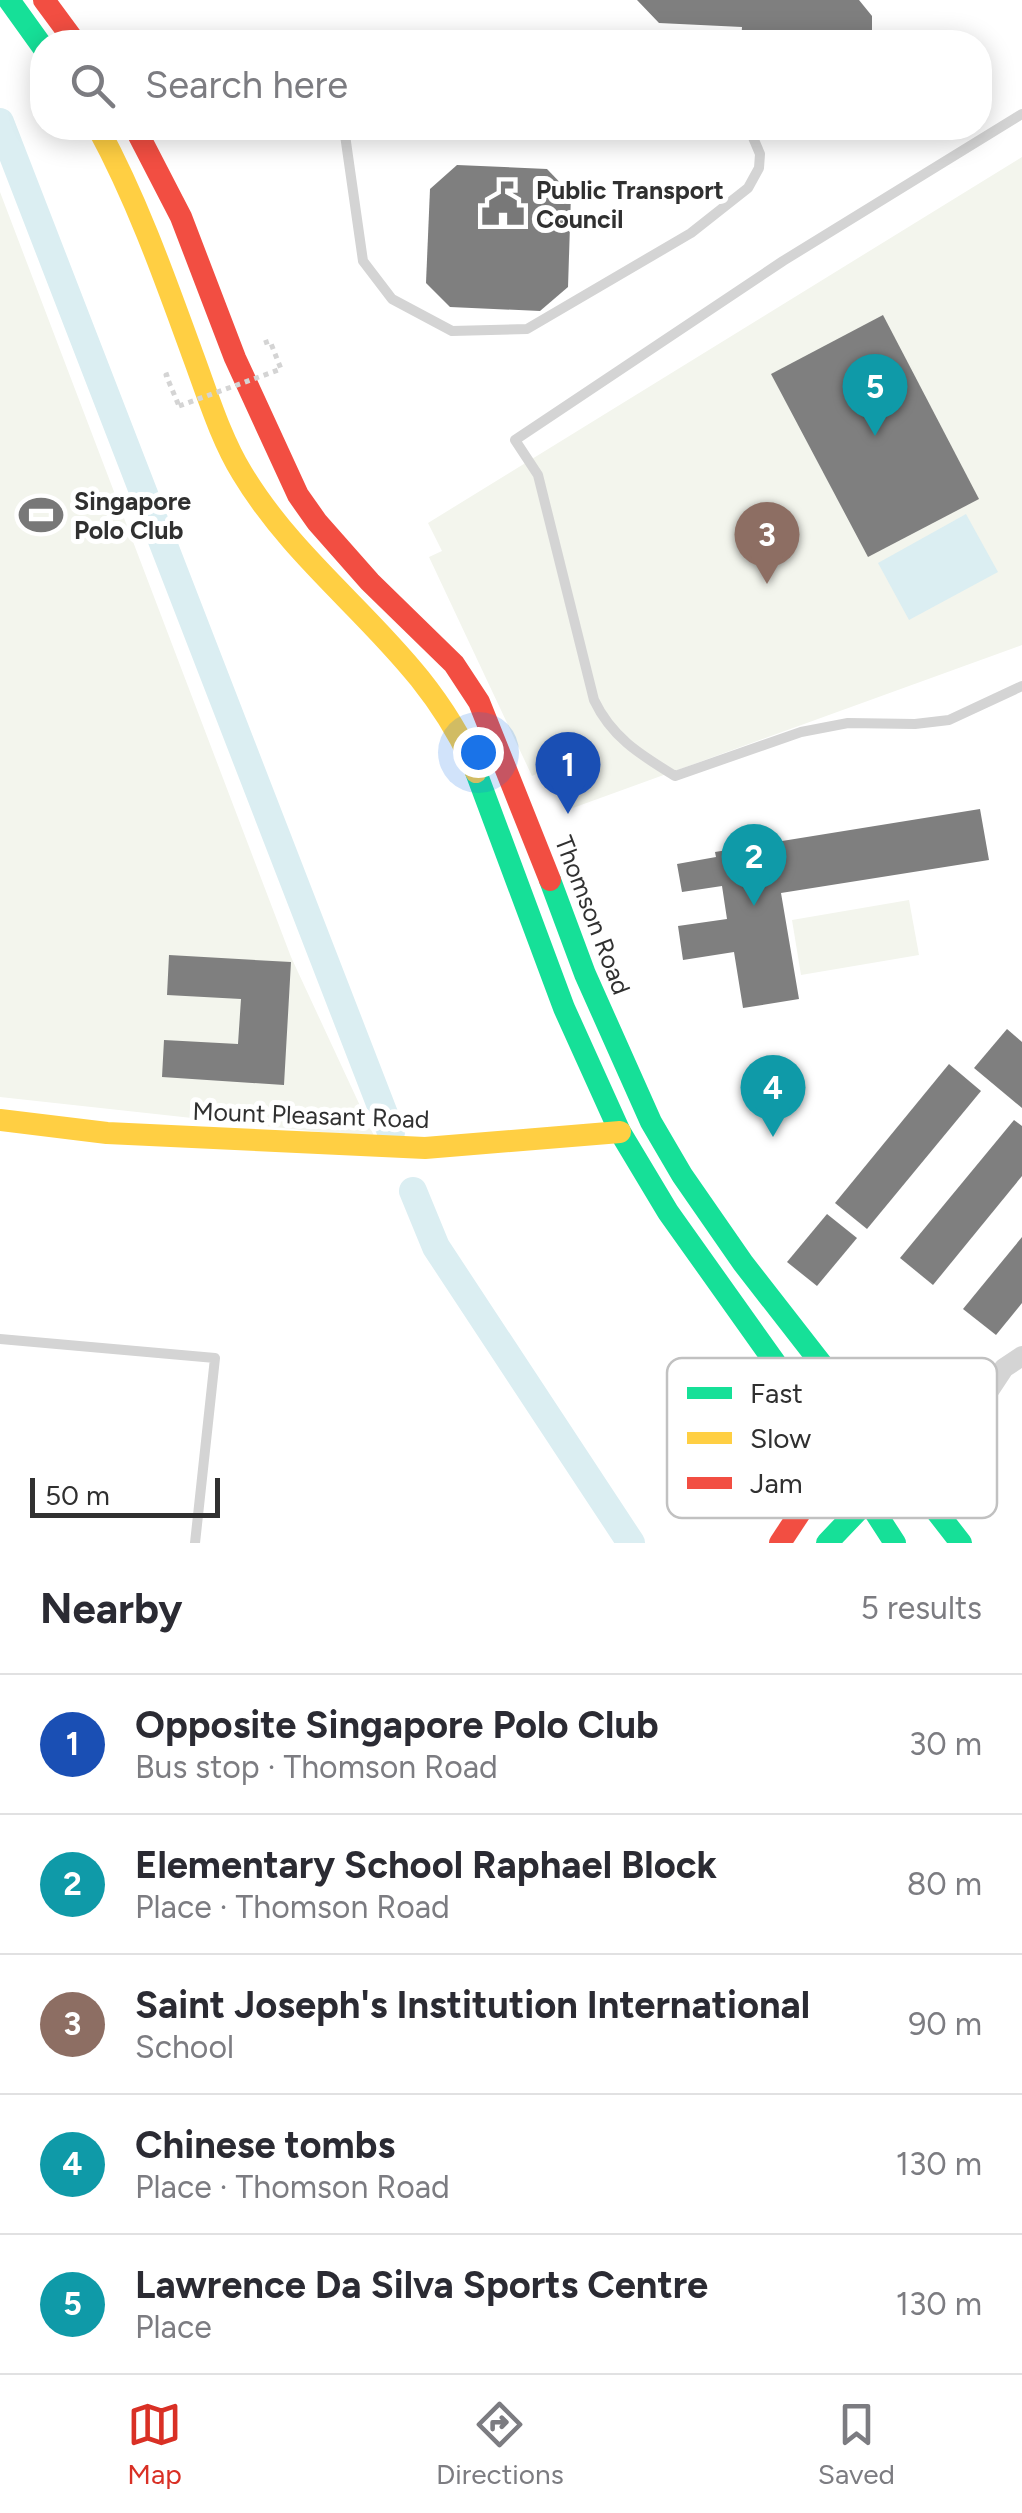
<!DOCTYPE html>
<html lang="en">
<head>
<meta charset="utf-8">
<style>
	:root { --surface:#fff; --page:#f2f2f3; --text:#2b2b33; --muted:#7c7c81; --line:#e1e1e2; --accent:#d93025 }
	body { margin:0; font-family:Figtree,sans-serif; background:var(--page); color:var(--text) }
	.scale { position:absolute; left:30px; bottom:25px; width:190px; box-sizing:border-box; padding-left:10px; border:5px solid #303030; border-top:0; font-size:28px; line-height:35px; white-space:nowrap; color:#303030; -webkit-text-stroke:8px #fff; paint-order:stroke }
	.you { position:absolute; left:478px; top:752px; width:35px; height:35px; margin:-25px; border:8px solid #fff; border-radius:50%; background:#1a73e8; box-shadow:0 0 0 15px #1a73e833 }
	.badge { display:grid; place-items:center; width:65px; height:65px; border-radius:50%; background:var(--accent); color:#fff; font-size:32px; font-weight:700 }
	.pin { position:absolute; translate:-50% -82px; filter:drop-shadow(0 2px 5px #0008) }
	.pin::after { content:''; position:absolute; top:52px; width:35px; height:30px; background:inherit; clip-path:polygon(0 0,100% 0,50% 100%) }
	.list { margin:0; padding:0; list-style:none }
	h2 { display:flex; justify-content:space-between; align-items:center; height:130px; margin:0; padding:0 40px; font-size:42px }
	h2 small { font-size:32px; font-weight:400; color:var(--muted) }
	.list li { display:grid; grid-template-columns:65px 1fr auto; gap:30px; align-items:center; box-sizing:border-box; height:140px; padding:0 40px; border-top:2px solid var(--line) }
	.list b { display:block; font-size:38px; white-space:nowrap }
	.list p { margin:0; font-size:32px; white-space:nowrap; color:var(--muted) }
	.list em { font-size:32px; font-style:normal; color:var(--muted) }
	.icon { flex:none; width:55px; height:55px; fill:none; stroke:currentColor; stroke-width:2; stroke-linecap:round; stroke-linejoin:round }
	.map { position:relative; flex:none; width:1022px; height:1543px; overflow:hidden }
	.search { position:absolute; background:var(--surface); box-shadow:0 5px 25px #0003; left:30px; right:30px; top:30px; height:110px; display:flex; align-items:center; gap:25px; box-sizing:border-box; padding:0 35px; border-radius:40px; color:var(--muted); font-size:38px }
	.sheet { height:830px; background:var(--surface) }
	nav { display:flex; justify-content:space-around; align-items:center; box-sizing:border-box; height:140px; border-top:2px solid var(--line); background:var(--surface); font-size:28px; color:var(--muted) }
	nav a { display:grid; justify-items:center; gap:5px }
	nav .on { color:var(--accent) }
	.map>svg:first-child { display:block }
	.green { fill:#f3f5ed }
	.water { fill:#dbeef2 }
	.lines { fill:none; stroke-linecap:round; stroke-linejoin:round }
	.canal { stroke:#dbeef2; stroke-width:28 }
	.building { fill:#7f7f7f }
	.path { stroke:#d4d4d4; stroke-width:5; stroke-dasharray:5 5; stroke-linecap:butt }
	.lane { stroke:#d4d4d4; stroke-width:10 }
	.street { stroke:#d4d4d4; stroke-width:20 }
	.fast { stroke:#16e098; stroke-width:22 }
	.slow { stroke:#ffcf43; stroke-width:22 }
	.jam { stroke:#f24e42; stroke-width:22 }
	.path-bridge { stroke:#d4d4d4; stroke-width:5; stroke-dasharray:5 5; stroke-linecap:butt }
	.labels { text-anchor:middle; stroke-width:10; stroke-linejoin:round; paint-order:stroke }
	.poi-label { font-size:25px; font-weight:bold; fill:#303030; stroke:#fff; text-anchor:start }
	.street-label { font-size:25px; fill:#303030; stroke:#fff }
	.key { fill:#fff; stroke:#c1c1c1; stroke-width:2.5 }
	.key-label { font-size:28px; fill:#303030 }
</style>
</head>
<body>
<div class="map">
<svg width="1022" height="1543" viewBox="0 0 1022 1543">
	<rect width="100%" height="100%" fill="#fff"/>
	<!-- green -->
	<g class="green">
		<path d="M1022,157v488l-452,164 -20,-41 -18,8 -103,-219 13,-6 -14,-28z"/>
		<path d="M0,192l291,765 84,181 -375,-41z"/>
		<path d="M909,900l10,55 -118,20 -9,-55z"/>
	</g>
	<!-- water -->
	<path class="water" d="M966,514l32,58 -89,48 -31,-57z"/>
	<g class="lines">
		<!-- canal -->
		<g class="canal">
			<path d="M0,122l391,1010"/>
			<path d="M413,1191l23,56 195,296"/>
		</g>
	</g>
	<!-- building -->
	<g class="building">
		<path d="M637,0h222l13,16v26h-131l1,-15 -83,-4z"/>
		<path d="M457,165l90,4 24,25 -3,93 -28,24 -90,-4 -24,-24 4,-94z"/>
		<path d="M883,315l96,184 -111,58 -97,-183z"/>
		<path d="M980,809l9,51 -208,33 18,106 -56,9 -9,-56 -51,8 -5,-34 49,-7 -5,-33 -40,6 -5,-28 39,-7 -1,-5z"/>
		<path d="M169,955l122,7 -7,123 -122,-8 2,-37 74,4 3,-45 -74,-4z"/>
		<path d="M1007,1029l15,13v66l-48,-40z"/>
		<path d="M949,1064l32,27 -114,138 -32,-26z"/>
		<path d="M1014,1120l8,6v50l-89,109 -33,-27z"/>
		<path d="M827,1214l30,24 -40,48 -30,-24z"/>
		<path d="M1022,1237v66l-26,32 -33,-26z"/>
	</g>
	<g class="lines">
		<!-- path -->
		<g class="path">
			<path d="M264,343l6,-2 11,28"/>
			<path d="M169,374l-3,1 13,31"/>
		</g>
		<!-- lane -->
		<g class="lane">
			<path d="M186,42l35,-4 31,4"/>
			<path d="M1022,114l-239,147 -268,179 23,35 56,225c18,38 47,55 81,76l126,-44 47,-9 67,1 34,-4 73,-34"/>
			<path d="M344,128l19,133 29,38 60,32 75,-2 164,-96 57,-45 11,-20 1,-14 -11,-26"/>
			<path d="M0,1339l215,19 -20,185"/>
		</g>
		<!-- street -->
		<path class="street" d="M869,1499l104,-84 31,-47 18,-12"/>
		<!-- fast -->
		<g class="fast">
			<path d="M9,0l33,46"/>
			<path d="M476,772l88,236 56,124 48,80 143,201 84,130"/>
			<path d="M550,880l35,94 66,148 31,53 61,88 218,280"/>
			<path d="M827,1543l42,-44"/>
		</g>
		<!-- slow -->
		<g class="slow">
			<path d="M98,128c39,72 66,148 94,225 15,40 28,84 50,120 68,113 182,173 234,299"/>
			<path d="M0,1120l107,13 318,15 195,-16"/>
		</g>
		<!-- jam -->
		<g class="jam">
			<path d="M44,0l31,42"/>
			<path d="M135,128l46,89 54,141 63,137 19,27 53,60 84,82 25,38 71,178"/>
			<path d="M780,1543l58,-88"/>
		</g>
		<!-- path-bridge -->
		<path class="path-bridge" d="M179,406l102,-37"/>
	</g>
	<!-- icons -->
	<defs>
		<g id="civic-bare" transform="scale(3.45)"><path d="M-.6-6.5H3V-4.5H.6V-3L4-1V1h2V6H-6V1h2V-1L-.6-3ZM-1.2 2.5V6h2.4V2.5Z" fill="#787878" stroke="#fff" stroke-width="2.5" paint-order="stroke"/></g>
		<g id="stadium-bare" transform="scale(3.45)"><path d="M0-5a6.5 5 0 1 0 0 10a6.5 5 0 1 0 0-10ZM-3.5-1.8h7v3.6h-7Z" fill="#787878" stroke="#fff" stroke-width="2.5" paint-order="stroke"/></g>
	</defs>
	<g fill-rule="evenodd">
		<use href="#civic-bare" x="503" y="204"/>
		<use href="#stadium-bare" x="41" y="515"/>
	</g>
	<g class="labels">
		<!-- poi labels -->
		<g class="poi-label">
			<text x="536" y="199">Public Transport<tspan x="536" dy="29">Council</tspan></text>
			<text x="74" y="510">Singapore<tspan x="74" dy="29">Polo Club</tspan></text>
		</g>
		<!-- street labels -->
		<g class="street-label">
			<text transform="translate(593 915) rotate(69)" y="9">Thomson Road</text>
			<text transform="translate(311 1115) rotate(2)" y="9">Mount Pleasant Road</text>
		</g>
	</g>
	<!-- legend -->
	<rect x="667" y="1358" width="330" height="160" rx="15" class="key"/>
	<rect x="687" y="1387" width="45" height="12" fill="#16e098"/>
	<rect x="687" y="1432" width="45" height="12" fill="#ffcf43"/>
	<rect x="687" y="1477" width="45" height="12" fill="#f24e42"/>
	<g class="key-label">
		<text x="750" y="1403">Fast</text>
		<text x="750" y="1448">Slow</text>
		<text x="750" y="1493">Jam</text>
	</g>
</svg>
<div class="scale">50 m</div>
<div class="you"></div>
<div class="pin badge" style="left:568px;top:814px;background:#1a4fb4">1</div>
<div class="pin badge" style="left:754px;top:906px;background:#0f9aa8">2</div>
<div class="pin badge" style="left:767px;top:584px;background:#8d6e63">3</div>
<div class="pin badge" style="left:773px;top:1137px;background:#0f9aa8">4</div>
<div class="pin badge" style="left:875px;top:436px;background:#0f9aa8">5</div>
<div class="search"><svg class="icon" aria-label="search" viewBox="0 0 24 24"><circle cx="10" cy="10" r="6"/><path d="M15 15l6 6"/></svg>Search here</div>
</div>
<section class="sheet">
<h2>Nearby<small>5 results</small></h2>
<ul class="list">
<li><span class="badge" style="background:#1a4fb4">1</span><div><b>Opposite Singapore Polo Club</b><p>Bus stop · Thomson Road</p></div><em>30 m</em></li>
<li><span class="badge" style="background:#0f9aa8">2</span><div><b>Elementary School Raphael Block</b><p>Place · Thomson Road</p></div><em>80 m</em></li>
<li><span class="badge" style="background:#8d6e63">3</span><div><b>Saint Joseph's Institution International</b><p>School</p></div><em>90 m</em></li>
<li><span class="badge" style="background:#0f9aa8">4</span><div><b>Chinese tombs</b><p>Place · Thomson Road</p></div><em>130 m</em></li>
<li><span class="badge" style="background:#0f9aa8">5</span><div><b>Lawrence Da Silva Sports Centre</b><p>Place</p></div><em>130 m</em></li>
</ul>
</section>
<nav>
<a class="on"><svg class="icon" aria-label="map" viewBox="0 0 24 24"><path d="M3 6l6-2 6 2 6-2v14l-6 2-6-2-6 2zM9 4v14M15 6v14"/></svg>Map</a>
<a><svg class="icon" aria-label="directions" viewBox="0 0 24 24"><path d="M12 3l9 9-9 9-9-9zM9 14v-3h6M13 9l2 2-2 2"/></svg>Directions</a>
<a><svg class="icon" aria-label="saved" viewBox="0 0 24 24"><path d="M7 4h10v16l-5-4-5 4z"/></svg>Saved</a>
</nav>
</body>
</html>
